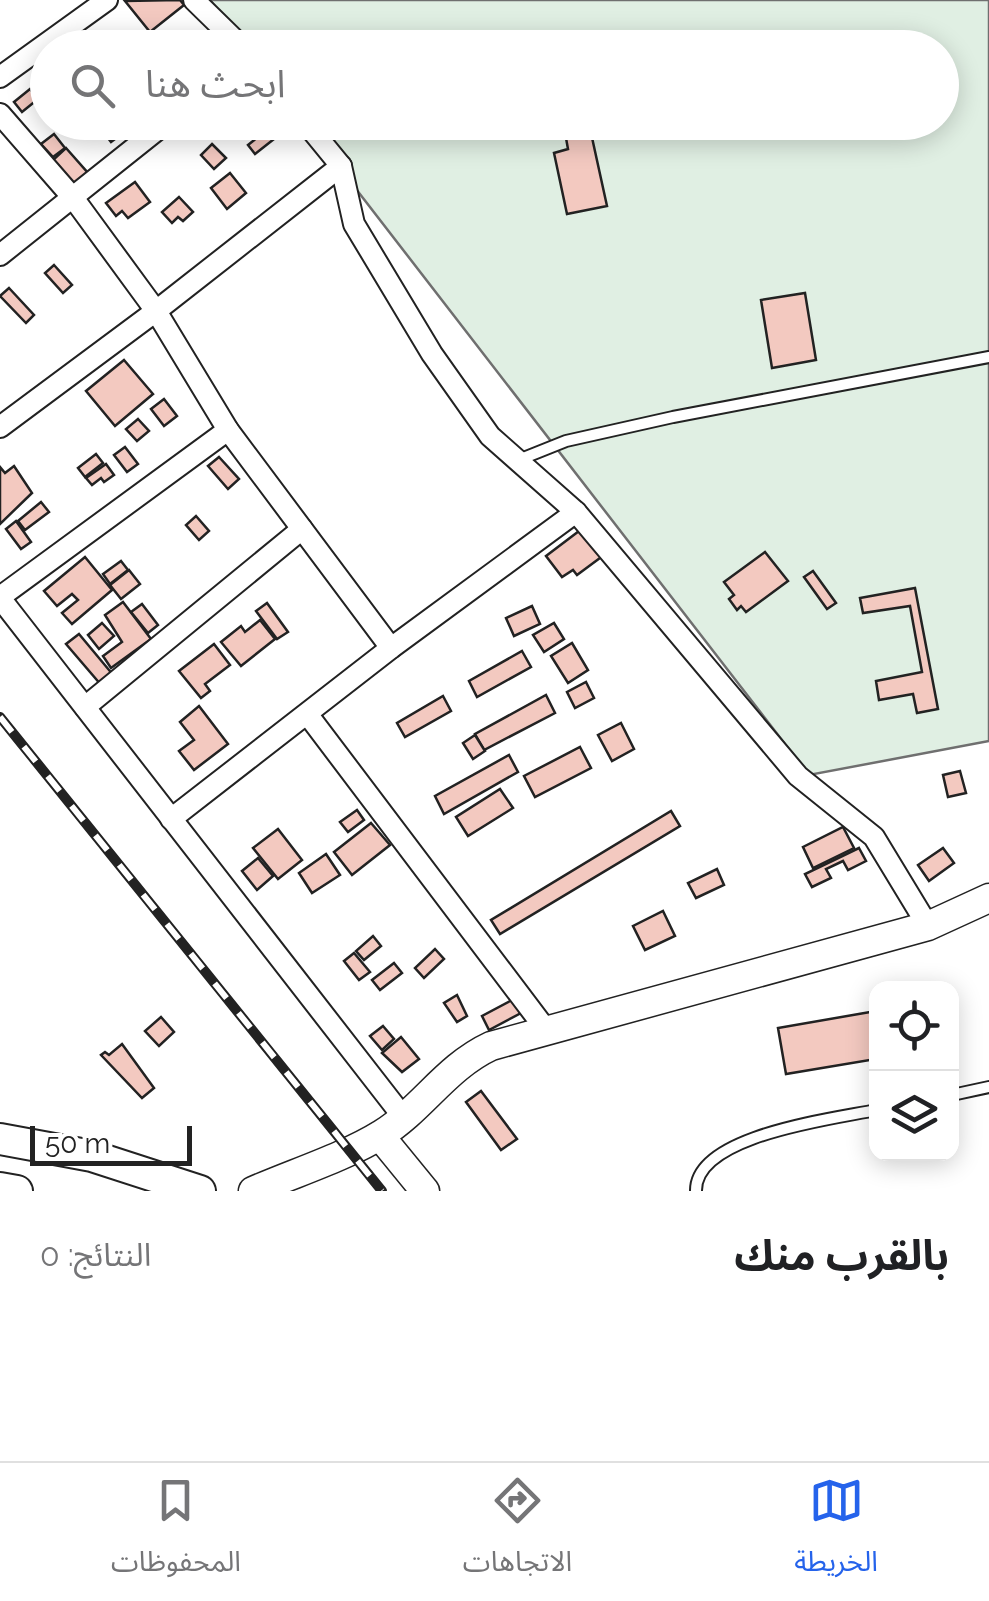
<!DOCTYPE html>
<html lang="ar">
<head>
<meta charset="utf-8">
<style>
	:root { --surface:#fff; --page:#f6f6f6; --text:#202124; --muted:#757577; --line:#e0e0e0; --accent:#2563eb }
	body { margin:0; font-family:Raleway,"Noto Sans Arabic",sans-serif; background:var(--page); color:var(--text); direction:rtl }
	.controls { position:absolute; right:30px; bottom:30px; display:grid; overflow:hidden; border-radius:20px; box-shadow:0 5px 25px #0003 }
	.controls button { width:90px; height:90px; display:grid; place-items:center; padding:0; border:0; border-bottom:2px solid var(--line); background:var(--surface); color:var(--text); font:50px sans-serif }
	.scale { position:absolute; left:30px; bottom:25px; width:162px; box-sizing:border-box; padding-left:10px; border:5px solid #222; border-top:0; font-size:28px; line-height:35px; white-space:nowrap; color:#222; -webkit-text-stroke:8px #fff; paint-order:stroke }
	.list { margin:0; padding:0; list-style:none }
	h2 { display:flex; justify-content:space-between; align-items:center; height:130px; margin:0; padding:0 40px; font-size:42px }
	h2 small { font-size:32px; font-weight:400; color:var(--muted) }
	.icon { flex:none; width:55px; height:55px; fill:none; stroke:currentColor; stroke-width:2; stroke-linecap:round; stroke-linejoin:round }
	.map { position:relative; flex:none; width:989px; height:1191px; overflow:hidden; direction:ltr }
	.search { position:absolute; background:var(--surface); box-shadow:0 5px 25px #0003; left:30px; right:30px; top:30px; height:110px; display:flex; align-items:center; gap:25px; box-sizing:border-box; padding:0 35px; border-radius:55px; color:var(--muted); font-size:38px }
	.sheet { height:270px; background:var(--surface) }
	nav { display:flex; justify-content:space-around; align-items:center; box-sizing:border-box; height:140px; border-top:2px solid var(--line); background:var(--surface); font-size:28px; color:var(--muted) }
	nav a { display:grid; justify-items:center; gap:5px }
	nav .on { color:var(--accent) }
	.map>svg:first-child { display:block }
	.green { fill:#e0efe3; stroke:#6f6f6f; stroke-width:2.5 }
	.building { fill:#f3c9c0; stroke:#222; stroke-width:2.5 }
	.lines { fill:none; stroke-linecap:round; stroke-linejoin:round }
	.lane-casing { stroke:#222; stroke-width:14 }
	.street-casing { stroke:#222; stroke-width:24 }
	.secondary-casing { stroke:#222; stroke-width:31 }
	.primary-casing { stroke:#222; stroke-width:34 }
	.lane { stroke:#fff; stroke-width:10 }
	.street { stroke:#fff; stroke-width:20 }
	.secondary { stroke:#fff; stroke-width:28 }
	.primary { stroke:#fff; stroke-width:30 }
	.rail-casing { stroke:#222; stroke-width:10 }
	.rail { stroke:#fff; stroke-width:6; stroke-dasharray:19; stroke-linecap:butt }
</style>
</head>
<body>
<div class="map">
<svg width="989" height="1191" viewBox="0 0 989 1191">
	<rect width="100%" height="100%" fill="#fff"/>
	<!-- green -->
	<path class="green" d="M210,0h779v741l-180,34 -504,-652 637,-1v-74l-695,-1z"/>
	<!-- building -->
	<g class="building">
		<path d="M180,0l4,5 -34,27 -25,-31z"/>
		<path d="M30,89l8,10 -16,13 -8,-10z"/>
		<path d="M96,122h25l6,8 -16,12z"/>
		<path d="M267,130l7,9 -19,15 -7,-9z"/>
		<path d="M591,133l16,73 -40,8 -13,-61 14,-4 -2,-11z"/>
		<path d="M54,134l11,14 -12,9 -12,-13z"/>
		<path d="M212,144l14,14 -12,11 -13,-14z"/>
		<path d="M66,148l22,25 -14,12 -21,-25z"/>
		<path d="M230,173l16,20 -19,16 -16,-21z"/>
		<path d="M135,182l15,20 -22,16 -6,-7 -6,5 -10,-13z"/>
		<path d="M179,197l14,15 -10,9 -5,-4 -6,6 -10,-11z"/>
		<path d="M54,265l18,20 -9,8 -18,-20z"/>
		<path d="M9,288l25,27 -8,8 -26,-27z"/>
		<path d="M805,293l11,67 -44,8 -11,-68z"/>
		<path d="M124,360l29,34 -38,32 -29,-35z"/>
		<path d="M164,399l13,17 -13,10 -13,-17z"/>
		<path d="M138,419l11,12 -12,10 -11,-12z"/>
		<path d="M125,447l13,17 -11,8 -13,-17z"/>
		<path d="M96,454l7,9 -18,14 -7,-9z"/>
		<path d="M219,457l20,22 -11,10 -20,-23z"/>
		<path d="M106,464l8,11 -10,7 -3,-4 -9,7 -6,-7z"/>
		<path d="M14,466l18,27 -32,31v-57l5,6z"/>
		<path d="M41,502l8,10 -24,18 -7,-9z"/>
		<path d="M196,516l13,15 -10,9 -13,-15z"/>
		<path d="M16,521l15,21 -10,7 -15,-20z"/>
		<path d="M583,528l21,27 -27,20 -4,-5 -11,7 -16,-21z"/>
		<path d="M765,552l23,29 -42,31 -5,-6 -4,4 -8,-11 5,-4 -10,-13z"/>
		<path d="M85,557l27,33 -40,34 -10,-11 16,-13 -6,-6 -15,12 -13,-15z"/>
		<path d="M121,561l7,9 -18,14 -7,-10z"/>
		<path d="M129,570l11,14 -19,15 -11,-14z"/>
		<path d="M813,571l23,32 -9,6 -23,-32z"/>
		<path d="M915,588l23,121 -21,4 -4,-19 -34,6 -3,-19 46,-9 -12,-66 -47,7 -3,-15z"/>
		<path d="M123,602l28,37 -40,29 -8,-12 19,-14 -17,-27z"/>
		<path d="M267,603l21,29 -11,7 -21,-28z"/>
		<path d="M142,604l16,21 -10,8 -17,-21z"/>
		<path d="M532,606l8,18 -26,12 -8,-18z"/>
		<path d="M260,620l15,19 -34,27 -20,-24 20,-16 4,6z"/>
		<path d="M102,623l12,13 -15,13 -11,-14z"/>
		<path d="M554,623l10,16 -20,13 -11,-17z"/>
		<path d="M79,634l35,42 -12,10 -36,-42z"/>
		<path d="M572,643l16,27 -20,13 -17,-27z"/>
		<path d="M214,644l16,21 -25,19 5,7 -9,7 -22,-27z"/>
		<path d="M522,651l9,16 -54,30 -8,-16z"/>
		<path d="M586,682l8,16 -19,10 -8,-16z"/>
		<path d="M546,695l9,18 -71,37 -9,-16z"/>
		<path d="M443,696l8,15 -46,26 -8,-14z"/>
		<path d="M199,706l29,38 -34,26 -15,-19 15,-11 -14,-18z"/>
		<path d="M621,723l13,26 -22,12 -14,-26z"/>
		<path d="M475,735l10,16 -12,8 -10,-16z"/>
		<path d="M580,747l11,21 -56,29 -11,-21z"/>
		<path d="M509,755l9,17 -74,42 -9,-18z"/>
		<path d="M960,771l6,22 -18,4 -5,-22z"/>
		<path d="M500,789l13,19 -45,28 -12,-19z"/>
		<path d="M357,810l7,10 -16,12 -8,-10z"/>
		<path d="M671,811l9,15 -180,108 -9,-14z"/>
		<path d="M371,823l19,22 -38,30 -18,-23z"/>
		<path d="M843,827l11,21 -41,20 -10,-21z"/>
		<path d="M278,829l24,31 -24,19 -25,-31z"/>
		<path d="M859,848l7,13 -18,9 -5,-9 -17,8 5,9 -19,9 -7,-13z"/>
		<path d="M943,848l11,15 -25,18 -11,-16z"/>
		<path d="M326,854l14,21 -28,18 -13,-20z"/>
		<path d="M258,858l15,18 -16,14 -15,-19z"/>
		<path d="M717,869l7,16 -28,13 -8,-15z"/>
		<path d="M663,911l12,25 -30,14 -12,-24z"/>
		<path d="M373,936l8,10 -17,14 -8,-9z"/>
		<path d="M435,949l9,10 -20,19 -9,-10z"/>
		<path d="M354,953l16,19 -11,8 -15,-19z"/>
		<path d="M394,963l8,10 -22,17 -8,-10z"/>
		<path d="M457,995l10,21 -10,6 -13,-19z"/>
		<path d="M514,999l7,14 -32,17 -7,-14z"/>
		<path d="M876,1011v48l-90,15 -8,-46z"/>
		<path d="M161,1017l13,15 -15,14 -14,-15z"/>
		<path d="M383,1026l11,13 -12,11 -12,-14z"/>
		<path d="M401,1037l18,22 -17,13 -20,-19z"/>
		<path d="M122,1044l32,44 -12,10 -41,-43 4,-3 4,3z"/>
		<path d="M481,1091l36,48 -16,11 -35,-48z"/>
	</g>
	<g class="lines">
		<!-- lane casing -->
		<g class="lane-casing">
			<g id="lane">
				<path d="M516,461l50,-20 107,-24 316,-60"/>
				<path d="M952,1095l37,-8"/>
				<path d="M696,1191c-1,-56 138,-72 180,-81"/>
			</g>
		</g>
		<!-- street casing -->
		<g class="street-casing">
			<g id="street">
				<path d="M194,0l49,48"/>
				<path d="M0,77l107,-77"/>
				<path d="M0,114l74,85 82,112 72,119 163,218"/>
				<path d="M305,122l36,44 13,58 78,130 58,82 86,76 222,264 76,61 54,89"/>
				<path d="M0,255l167,-133"/>
				<path d="M0,427l156,-116 185,-145"/>
				<path d="M0,597l228,-167"/>
				<path d="M0,598l404,520"/>
				<path d="M85,707l217,-178"/>
				<path d="M308,715l239,316"/>
				<path d="M171,819l220,-171 185,-136"/>
			</g>
		</g>
		<!-- secondary casing -->
		<g class="secondary-casing">
			<g id="secondary">
				<path d="M380,1136l45,55"/>
				<path d="M253,1191c41,-18 92,-34 129,-57 41,-26 64,-67 109,-88l437,-120 61,-28"/>
			</g>
		</g>
		<!-- primary casing -->
		<g class="primary-casing">
			<g id="primary">
				<path d="M0,1139l92,17 108,35"/>
				<path d="M0,1188l17,3"/>
			</g>
		</g>
		<!-- lane -->
		<use href="#lane" class="lane"/>
		<!-- street -->
		<use href="#street" class="street"/>
		<!-- secondary -->
		<use href="#secondary" class="secondary"/>
		<!-- primary -->
		<use href="#primary" class="primary"/>
		<!-- rail casing -->
		<g class="rail-casing">
			<path id="rail" d="M0,717l382,474"/>
		</g>
		<!-- rail -->
		<use href="#rail" class="rail"/>
	</g>
</svg>
<div class="controls">
<button><svg class="icon" aria-label="locate" viewBox="0 0 24 24"><circle cx="12" cy="12" r="6"/><path d="M12 2v4M12 18v4M2 12h4M18 12h4"/></svg></button>
<button><svg class="icon" aria-label="layers" viewBox="0 0 24 24"><path d="M12 4l9 5-9 5-9-5zM3 14l9 5 9-5"/></svg></button>
</div>
<div class="scale">50 m</div>
<div class="search"><svg class="icon" aria-label="search" viewBox="0 0 24 24"><circle cx="10" cy="10" r="6"/><path d="M15 15l6 6"/></svg>ابحث هنا</div>
</div>
<section class="sheet">
<h2>بالقرب منك<small>النتائج: 0</small></h2>
<ul class="list">
</ul>
</section>
<nav>
<a class="on"><svg class="icon" aria-label="map" viewBox="0 0 24 24"><path d="M3 6l6-2 6 2 6-2v14l-6 2-6-2-6 2zM9 4v14M15 6v14"/></svg>الخريطة</a>
<a><svg class="icon" aria-label="directions" viewBox="0 0 24 24"><path d="M12 3l9 9-9 9-9-9zM9 14v-3h6M13 9l2 2-2 2"/></svg>الاتجاهات</a>
<a><svg class="icon" aria-label="saved" viewBox="0 0 24 24"><path d="M7 4h10v16l-5-4-5 4z"/></svg>المحفوظات</a>
</nav>
</body>
</html>
